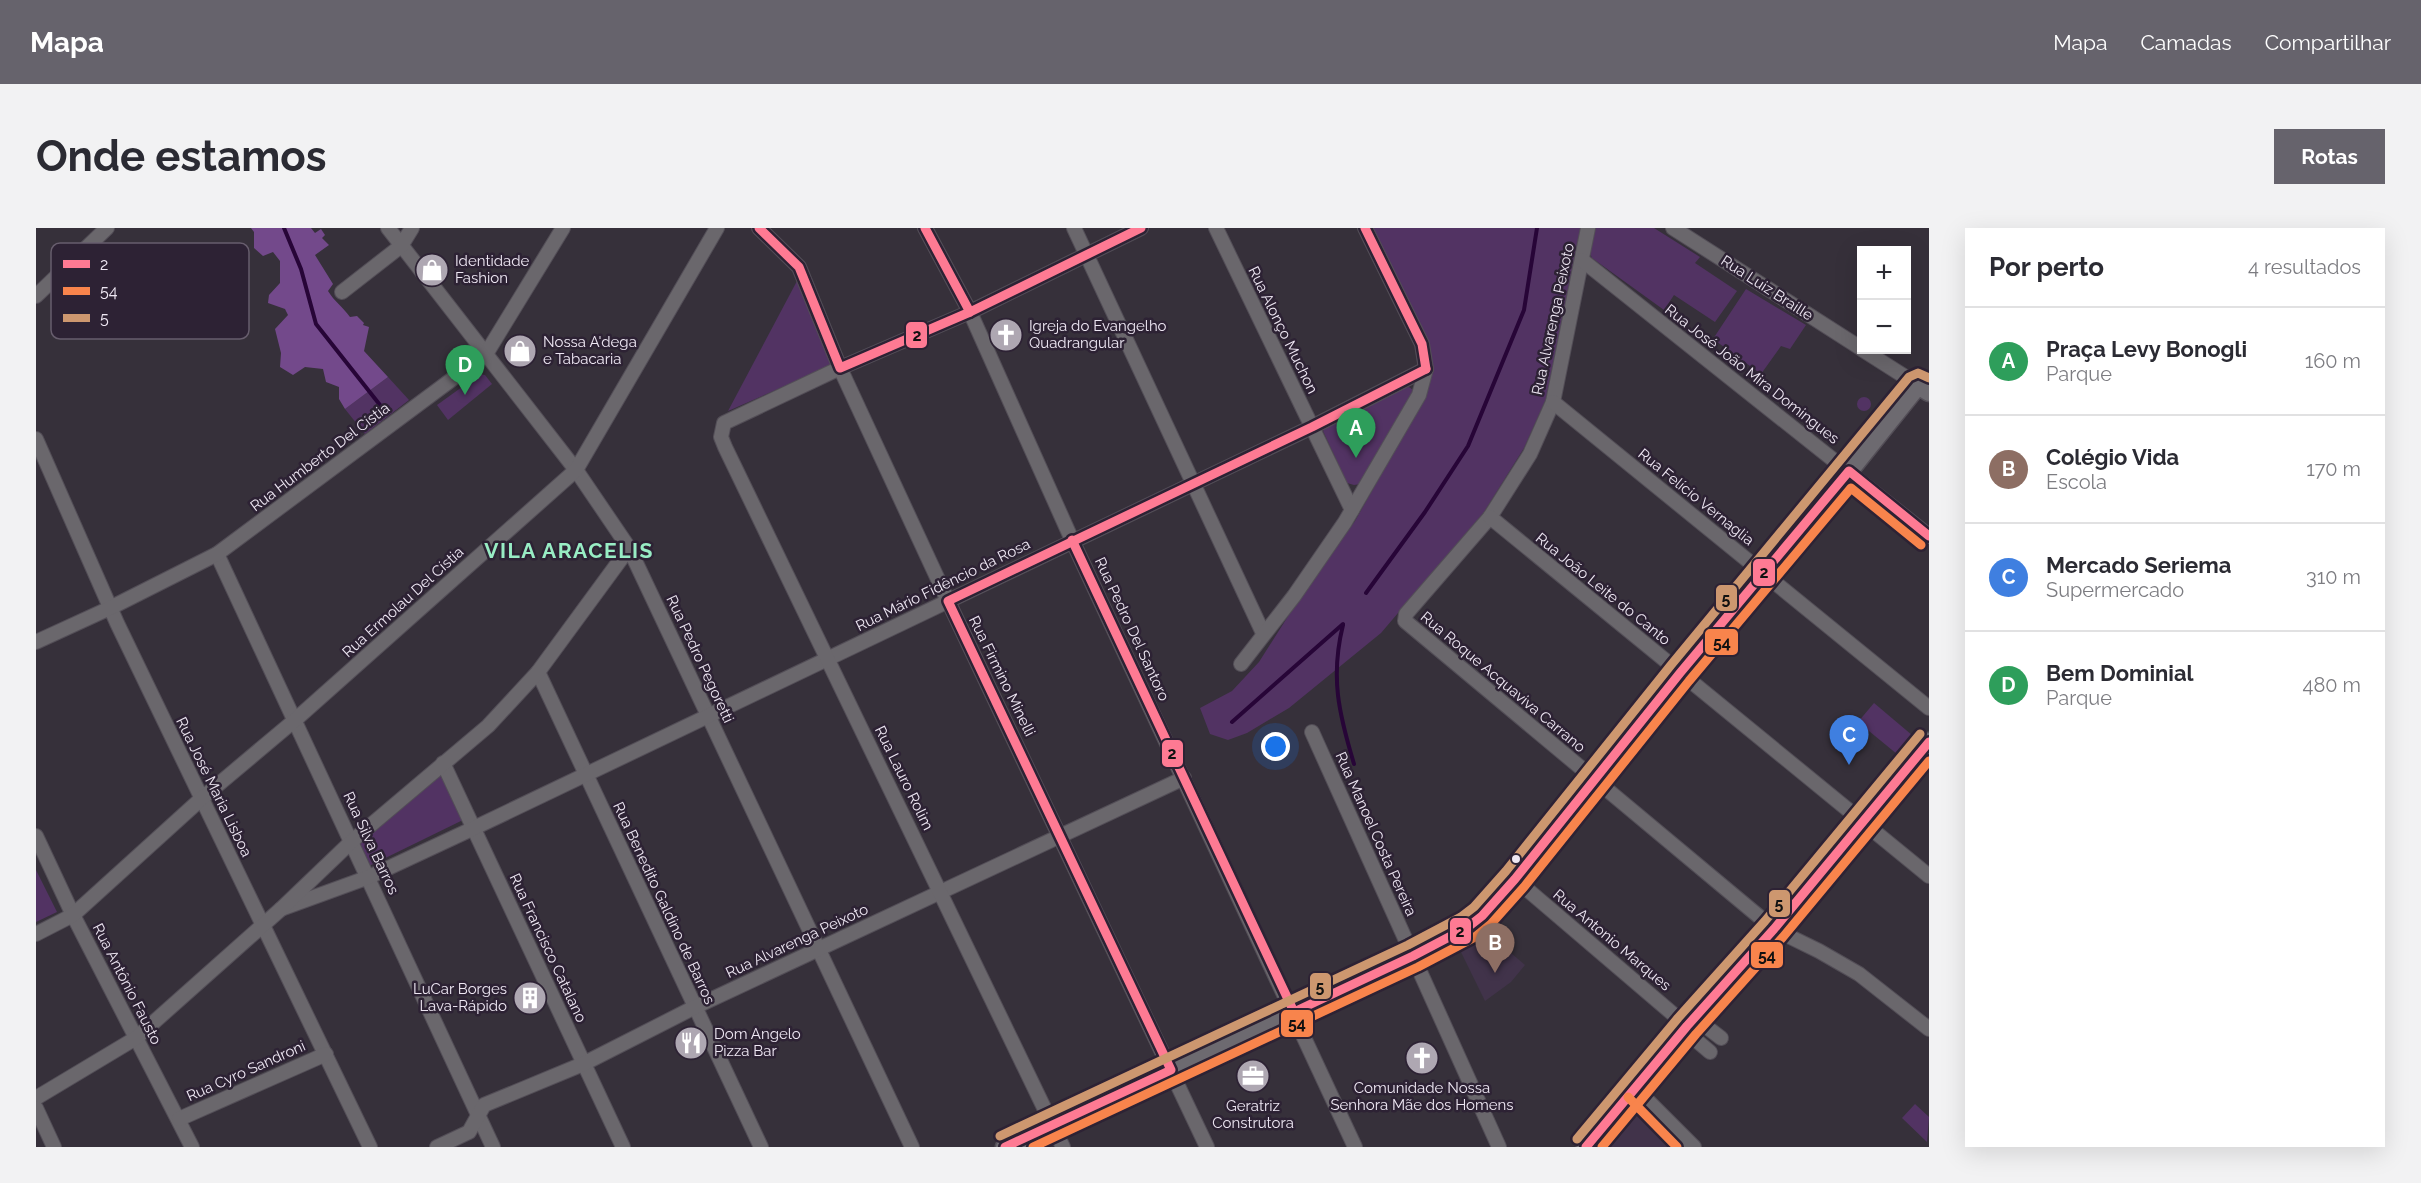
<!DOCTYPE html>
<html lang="pt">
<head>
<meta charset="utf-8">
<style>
	:root { --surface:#fff; --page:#f2f2f3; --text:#2b2b33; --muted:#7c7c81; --line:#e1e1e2; --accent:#66636c }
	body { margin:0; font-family:Raleway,sans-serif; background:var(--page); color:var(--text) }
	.controls { position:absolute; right:18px; top:18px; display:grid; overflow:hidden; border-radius:0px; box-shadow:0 6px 24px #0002 }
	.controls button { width:54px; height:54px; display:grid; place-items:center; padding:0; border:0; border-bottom:2px solid var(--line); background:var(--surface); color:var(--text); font:30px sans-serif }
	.you { position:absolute; left:1240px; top:519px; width:21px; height:21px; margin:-15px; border:4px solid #fff; border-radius:50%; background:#1a73e8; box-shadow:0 0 0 9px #1a73e833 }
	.badge { display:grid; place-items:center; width:39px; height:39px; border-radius:50%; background:var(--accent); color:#fff; font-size:20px; font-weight:700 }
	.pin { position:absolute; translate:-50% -50px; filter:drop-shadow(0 2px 3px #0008) }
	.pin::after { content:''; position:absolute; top:32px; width:21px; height:18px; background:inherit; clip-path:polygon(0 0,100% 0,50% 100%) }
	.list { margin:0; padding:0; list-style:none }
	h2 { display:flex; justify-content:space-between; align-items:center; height:78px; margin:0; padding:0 24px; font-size:26px }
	h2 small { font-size:20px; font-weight:400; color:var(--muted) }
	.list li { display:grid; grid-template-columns:39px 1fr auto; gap:18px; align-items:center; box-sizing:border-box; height:108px; padding:0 24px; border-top:2px solid var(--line) }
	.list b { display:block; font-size:22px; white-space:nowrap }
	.list p { margin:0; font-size:20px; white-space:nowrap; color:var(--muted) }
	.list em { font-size:20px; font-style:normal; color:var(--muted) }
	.map { position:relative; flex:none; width:1893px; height:919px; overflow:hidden; border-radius:0px }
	header { display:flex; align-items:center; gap:36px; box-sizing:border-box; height:84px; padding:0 30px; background:var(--accent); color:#fff }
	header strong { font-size:28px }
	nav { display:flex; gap:33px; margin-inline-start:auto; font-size:21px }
	.intro { display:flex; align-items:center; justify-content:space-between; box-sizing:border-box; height:144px; padding:0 36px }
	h1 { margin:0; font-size:42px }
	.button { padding:15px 27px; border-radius:0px; background:var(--accent); color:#fff; font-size:21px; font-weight:700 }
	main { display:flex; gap:36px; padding:0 36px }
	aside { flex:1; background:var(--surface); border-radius:0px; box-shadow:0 6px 24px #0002 }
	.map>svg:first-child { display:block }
	.built { fill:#41334a }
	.green { fill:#523363 }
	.forest { fill:#73498b }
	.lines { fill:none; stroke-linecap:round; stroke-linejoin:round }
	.stream { stroke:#270537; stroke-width:4 }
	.street-casing { stroke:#534e57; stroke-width:16 }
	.secondary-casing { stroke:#534e57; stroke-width:21 }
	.street { stroke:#6a676c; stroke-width:14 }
	.secondary { stroke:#6d6a70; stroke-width:18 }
	.bus-1-casing { stroke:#2d2234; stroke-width:14 }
	.bus-2-casing { stroke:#2d2234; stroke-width:14 }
	.bus-3-casing { stroke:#2d2234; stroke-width:14 }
	.bus-1 { stroke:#fe7a93; stroke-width:9 }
	.bus-2 { stroke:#f8844c; stroke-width:9 }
	.bus-3 { stroke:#cd976f; stroke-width:9 }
	.bus-dot { fill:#eee7f3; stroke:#2d2234; stroke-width:2 }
	.labels { text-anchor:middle; stroke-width:5; stroke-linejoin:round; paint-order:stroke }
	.poi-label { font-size:15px; fill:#eee7f3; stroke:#2d2234; text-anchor:start }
	.street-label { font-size:15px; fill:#eee7f3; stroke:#2d2234 }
	.district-label { font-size:21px; font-weight:bold; letter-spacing:1.5px; fill:#98ecc4; stroke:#2d2234 }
	.key { fill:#2d2234; stroke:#675d6d; stroke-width:1.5 }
	.key-label { font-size:16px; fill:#eee7f3 }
	.line-badge { stroke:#2d2234; stroke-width:2 }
	.pale-badge-label { font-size:16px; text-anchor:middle; font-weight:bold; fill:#111 }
</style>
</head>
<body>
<header>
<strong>Mapa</strong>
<nav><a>Mapa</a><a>Camadas</a><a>Compartilhar</a></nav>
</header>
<div class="intro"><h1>Onde estamos</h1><a class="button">Rotas</a></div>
<main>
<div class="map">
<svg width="1893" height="919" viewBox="0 0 1893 919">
	<rect width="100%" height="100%" fill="#36303a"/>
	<!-- built -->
	<g class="built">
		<path d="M1448,702l41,35 -14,17 -26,19 -26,-53z"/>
		<path d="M1602,882l8,4 33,33h-73l27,-34z"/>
	</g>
	<!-- green -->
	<g class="green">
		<path d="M1336,0h210l-36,171 -22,49 -40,64 -103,121 -92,75 -42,25 -19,7 -18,-6 -10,-26 32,-17 27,-29 40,-63 56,-78 70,-124 6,-29z"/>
		<path d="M1555,0h63l46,29 -5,6 42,28 -22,31 -41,-27 -10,15 -72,-52 -5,-11z"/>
		<path d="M761,53l36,84 -105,46z"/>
		<path d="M1710,61l60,36 -16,24 -9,-3 -20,28 -48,-35z"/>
		<path d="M444,146l5,1 7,9 -44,36 -11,-15z"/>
		<path d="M352,149l21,23 -44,34 -20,-25z"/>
		<path d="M1373,159l4,3 1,5 -54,89 -6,1 -7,-2 -24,-52 3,-4 77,-39z"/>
		<circle cx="1828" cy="176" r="7"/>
		<path d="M1838,475l45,38 -16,18 -45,-37z"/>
		<path d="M404,544l25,47 -96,47 -14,-26z"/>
		<path d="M0,642l21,42 -21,10z"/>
		<path d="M1879,876l14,13 -2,25 -25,-24z"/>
	</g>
	<!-- forest -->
	<path class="forest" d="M215,0h60l4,5 6,-4 4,6 -3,3 7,7 -14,10 18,29 -5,7c6,10 15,16 22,26l7,-1 7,7 -1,2 6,2 -5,24 24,26 -43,32 -6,-10v-12l-13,-5 -3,-13 -18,-2 -12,8 -13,-8 1,-14 -6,-24 13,-14 -3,-6 -17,-6 1,-8 11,-12v-22l-7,-9 -10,4 -9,-8v-16z"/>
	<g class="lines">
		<!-- stream -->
		<g class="stream">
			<path d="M248,0l17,41 15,55 64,81"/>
			<path d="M1330,365l59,-81 43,-66 56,-136 13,-82"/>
			<path d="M1307,397c-13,52 -4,89 11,139"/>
			<path d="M1196,494l111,-98"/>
		</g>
		<!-- street casing -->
		<g class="street-casing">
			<g id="street">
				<path d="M352,0l188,242 53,78 283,599"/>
				<path d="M723,0l40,39 41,101 108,233 259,546"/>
				<path d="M889,0l45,84 102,228 283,607"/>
				<path d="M1038,0l189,405"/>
				<path d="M1180,0l136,282"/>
				<path d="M1552,0l-35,174 -23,52 -40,63 -84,97 -1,7 369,308 45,22 40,23 70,55"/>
				<path d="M1637,0l189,121"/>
				<path d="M1546,32l347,276"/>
				<path d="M306,64l59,-46 11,-18"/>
				<path d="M0,68l71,-68"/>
				<path d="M1827,122l55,35"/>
				<path d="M1517,174l376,306"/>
				<path d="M0,211l81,184 253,524"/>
				<path d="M1454,289l439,359"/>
				<path d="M181,326l276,593"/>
				<path d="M0,414l74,-34 107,-54 269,-200 77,-126"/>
				<path d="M1205,436l53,-68 51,-74 74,-127 7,-26 -4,-25 -57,-116"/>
				<path d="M502,444l223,475"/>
				<path d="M1276,504l187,415"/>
				<path d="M407,535l180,384"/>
				<path d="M0,608l37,79 119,232"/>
				<path d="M1479,651l172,147"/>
				<path d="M245,681l88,-32 105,-49 838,-401 114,-58"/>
				<path d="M0,706l37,-19 128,-116 94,-79 281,-250 141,-242"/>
				<path d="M1672,800l13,10"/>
				<path d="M1661,813l13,11"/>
				<path d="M1600,861l58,58"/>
				<path d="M0,870l100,-60 145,-129 71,-68 136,-115 50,-54 91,-124"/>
				<path d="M0,880l18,39"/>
				<path d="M143,891l147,-65"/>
				<path d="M401,919l32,-15 15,-27 99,-41 112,-57 489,-229"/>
				<path d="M1027,919l-338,-700 -4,-10 3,-14 116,-55 130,-56 171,-84"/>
			</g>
		</g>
		<!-- secondary casing -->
		<g class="secondary-casing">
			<g id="secondary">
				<path d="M969,919l408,-191 55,-29 14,-11 33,-37 165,-206 169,-202 69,-86 11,7"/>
				<path d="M1550,919l101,-121 87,-97 155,-187"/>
			</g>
		</g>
		<!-- street -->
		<use href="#street" class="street"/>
		<!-- secondary -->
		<use href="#secondary" class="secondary"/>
		<!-- bus-1 casing -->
		<g class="bus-1-casing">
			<g id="bus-1">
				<path d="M723,0l40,39 41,101 130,-56 171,-84"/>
				<path d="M889,0l45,84"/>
				<path d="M1329,0l57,116 4,25"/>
				<path d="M1036,312l222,472 119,-56 55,-29 14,-11 33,-37 165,-206 169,-202 80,65"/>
				<path d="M969,919l166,-77 -223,-469 364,-174 114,-58"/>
				<path d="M1550,919l101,-121 87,-97 155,-187"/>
			</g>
		</g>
		<!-- bus-2 casing -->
		<g class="bus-2-casing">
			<g id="bus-2">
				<path d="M1592,869l49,50"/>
				<path d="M997,919l385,-180 57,-30 16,-13 33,-37 165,-206 162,-193 70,57"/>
				<path d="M1566,919l94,-113 87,-97 146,-176"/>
			</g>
		</g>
		<!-- bus-3 casing -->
		<g class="bus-3-casing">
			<g id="bus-3">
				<path d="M964,908l408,-191 53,-28 13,-10 32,-36 165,-206 238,-288 9,-4 11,5"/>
				<path d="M1541,911l101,-121 87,-97 155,-187"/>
			</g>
		</g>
		<!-- bus-1 -->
		<use href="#bus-1" class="bus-1"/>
		<!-- bus-2 -->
		<use href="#bus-2" class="bus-2"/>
		<!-- bus-3 -->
		<use href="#bus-3" class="bus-3"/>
	</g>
	<!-- icons -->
	<defs>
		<g id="shop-disc" transform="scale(1.725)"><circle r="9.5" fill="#aea7b2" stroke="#2d2234"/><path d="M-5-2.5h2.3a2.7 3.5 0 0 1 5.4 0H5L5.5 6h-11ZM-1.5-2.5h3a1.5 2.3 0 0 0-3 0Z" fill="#fff"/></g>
		<g id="church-disc" transform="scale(1.725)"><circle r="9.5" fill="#aea7b2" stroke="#2d2234"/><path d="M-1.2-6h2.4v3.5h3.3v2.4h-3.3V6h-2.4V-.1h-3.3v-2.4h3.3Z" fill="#fff"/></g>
		<g id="building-disc" transform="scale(1.725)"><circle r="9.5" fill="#aea7b2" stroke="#2d2234"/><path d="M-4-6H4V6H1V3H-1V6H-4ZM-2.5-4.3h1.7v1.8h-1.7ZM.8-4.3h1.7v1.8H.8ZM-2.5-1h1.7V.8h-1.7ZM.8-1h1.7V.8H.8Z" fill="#fff"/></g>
		<g id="restaurant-disc" transform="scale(1.725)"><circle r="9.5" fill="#aea7b2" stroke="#2d2234"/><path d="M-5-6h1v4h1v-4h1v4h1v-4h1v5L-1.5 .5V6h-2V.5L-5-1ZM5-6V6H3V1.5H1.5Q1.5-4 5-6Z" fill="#fff"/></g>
		<g id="office-disc" transform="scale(1.725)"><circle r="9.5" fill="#aea7b2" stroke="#2d2234"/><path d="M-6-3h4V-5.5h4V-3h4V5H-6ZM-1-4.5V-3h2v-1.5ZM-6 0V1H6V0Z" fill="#fff"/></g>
	</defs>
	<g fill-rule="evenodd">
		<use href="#shop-disc" x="396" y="42"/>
		<use href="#church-disc" x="970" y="107"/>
		<use href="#shop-disc" x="484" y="123"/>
		<use href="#building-disc" x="494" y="770"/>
		<use href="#restaurant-disc" x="655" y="815"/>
		<use href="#church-disc" x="1386" y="830"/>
		<use href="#office-disc" x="1217" y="848"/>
	</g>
	<!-- markers -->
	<circle class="bus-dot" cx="1480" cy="631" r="5"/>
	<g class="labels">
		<!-- poi labels -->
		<g class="poi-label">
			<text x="419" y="38">Identidade<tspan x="419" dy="17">Fashion</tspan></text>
			<text x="993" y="103">Igreja do Evangelho<tspan x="993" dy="17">Quadrangular</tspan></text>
			<text x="507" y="119">Nossa A'dega<tspan x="507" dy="17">e Tabacaria</tspan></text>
			<text x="471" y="766" text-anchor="end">LuCar Borges<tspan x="471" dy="17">Lava-Rápido</tspan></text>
			<text x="678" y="811">Dom Angelo<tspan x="678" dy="17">Pizza Bar</tspan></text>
			<text x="1386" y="865" text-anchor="middle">Comunidade Nossa<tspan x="1386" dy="17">Senhora Mãe dos Homens</tspan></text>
			<text x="1217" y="883" text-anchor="middle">Geratriz<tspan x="1217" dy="17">Construtora</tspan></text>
		</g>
		<!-- street labels -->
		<g class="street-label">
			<text transform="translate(1731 60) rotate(33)" y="5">Rua Luiz Braille</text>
			<text transform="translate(1517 91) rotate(-78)" y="5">Rua Alvarenga Peixoto</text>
			<text transform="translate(1247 102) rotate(64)" y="5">Rua Alonço Muchon</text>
			<text transform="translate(1716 146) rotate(38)" y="5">Rua José João Mira Domingues</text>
			<text transform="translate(284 229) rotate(-37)" y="5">Rua Humberto Del Cístia</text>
			<text transform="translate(1660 269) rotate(39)" y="5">Rua Felício Vernaglia</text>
			<text transform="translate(907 357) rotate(-26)" y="5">Rua Mário Fidêncio da Rosa</text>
			<text transform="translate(1567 361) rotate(39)" y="5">Rua João Leite do Canto</text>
			<text transform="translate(367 374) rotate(-42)" y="5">Rua Ermolau Del Cístia</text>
			<text transform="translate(1096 401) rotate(65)" y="5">Rua Pedro Del Santoro</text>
			<text transform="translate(664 431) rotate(65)" y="5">Rua Pedro Pegoretti</text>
			<text transform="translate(966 448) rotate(64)" y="5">Rua Firmino Minelli</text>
			<text transform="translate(1467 454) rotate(40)" y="5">Rua Roque Acquaviva Carrano</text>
			<text transform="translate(868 550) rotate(64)" y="5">Rua Lauro Rolim</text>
			<text transform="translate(178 559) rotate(64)" y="5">Rua José Maria Lisboa</text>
			<text transform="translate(1340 606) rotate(66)" y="5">Rua Manoel Costa Pereira</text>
			<text transform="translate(335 615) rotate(65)" y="5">Rua Silva Barros</text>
			<text transform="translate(628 675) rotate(65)" y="5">Rua Benedito Galdino de Barros</text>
			<text transform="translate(1576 712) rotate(40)" y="5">Rua Antonio Marques</text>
			<text transform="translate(761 713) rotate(-25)" y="5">Rua Alvarenga Peixoto</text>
			<text transform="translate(512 720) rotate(65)" y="5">Rua Francisco Catalano</text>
			<text transform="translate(91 756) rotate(63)" y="5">Rua Antônio Fausto</text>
			<text transform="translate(210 843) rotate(-24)" y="5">Rua Cyro Sandroni</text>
		</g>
		<!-- district labels -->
		<g class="district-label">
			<text x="533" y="330">VILA ARACELIS</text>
		</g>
	</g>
	<!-- legend -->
	<rect x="15" y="15" width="198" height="96" rx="9" class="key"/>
	<rect x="27" y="32" width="27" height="8" fill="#fe7a93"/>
	<rect x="27" y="59" width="27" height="8" fill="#f8844c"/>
	<rect x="27" y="86" width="27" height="8" fill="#cd976f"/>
	<g class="key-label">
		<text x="64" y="42">2</text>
		<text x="64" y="69">54</text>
		<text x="64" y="96">5</text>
	</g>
	<g class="line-badge">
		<rect x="869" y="93" width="23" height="28" rx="6" fill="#fe7a93"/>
		<rect x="1716" y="330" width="24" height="29" rx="6" fill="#fe7a93"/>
		<rect x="1679" y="356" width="23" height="28" rx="6" fill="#cd976f"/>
		<rect x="1668" y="400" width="35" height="28" rx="6" fill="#f8844c"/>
		<rect x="1125" y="511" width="23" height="29" rx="6" fill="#fe7a93"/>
		<rect x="1732" y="661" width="23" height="29" rx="6" fill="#cd976f"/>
		<rect x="1413" y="689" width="23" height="28" rx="6" fill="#fe7a93"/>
		<rect x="1714" y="713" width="34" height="28" rx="6" fill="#f8844c"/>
		<rect x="1273" y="744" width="23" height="28" rx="6" fill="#cd976f"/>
		<rect x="1244" y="781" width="34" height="29" rx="6" fill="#f8844c"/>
	</g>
	<g class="pale-badge-label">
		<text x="881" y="113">2</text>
		<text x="1728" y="350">2</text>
		<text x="1690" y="376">5</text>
		<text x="1686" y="420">54</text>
		<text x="1136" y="531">2</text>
		<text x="1743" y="681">5</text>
		<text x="1424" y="709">2</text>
		<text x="1731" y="733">54</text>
		<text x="1284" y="764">5</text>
		<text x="1261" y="801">54</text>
	</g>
</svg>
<div class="controls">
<button>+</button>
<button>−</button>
</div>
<div class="you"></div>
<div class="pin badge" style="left:1320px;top:230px;background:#2e9e5b">A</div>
<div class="pin badge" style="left:1459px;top:745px;background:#8d6e63">B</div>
<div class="pin badge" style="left:1813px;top:537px;background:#3f7fe0">C</div>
<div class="pin badge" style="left:429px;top:167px;background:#2e9e5b">D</div>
</div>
<aside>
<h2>Por perto<small>4 resultados</small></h2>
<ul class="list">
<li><span class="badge" style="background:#2e9e5b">A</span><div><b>Praça Levy Bonogli</b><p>Parque</p></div><em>160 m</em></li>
<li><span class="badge" style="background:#8d6e63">B</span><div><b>Colégio Vida</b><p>Escola</p></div><em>170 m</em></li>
<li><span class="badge" style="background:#3f7fe0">C</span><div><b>Mercado Seriema</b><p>Supermercado</p></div><em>310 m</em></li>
<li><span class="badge" style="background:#2e9e5b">D</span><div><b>Bem Dominial</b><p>Parque</p></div><em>480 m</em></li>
</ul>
</aside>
</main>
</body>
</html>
